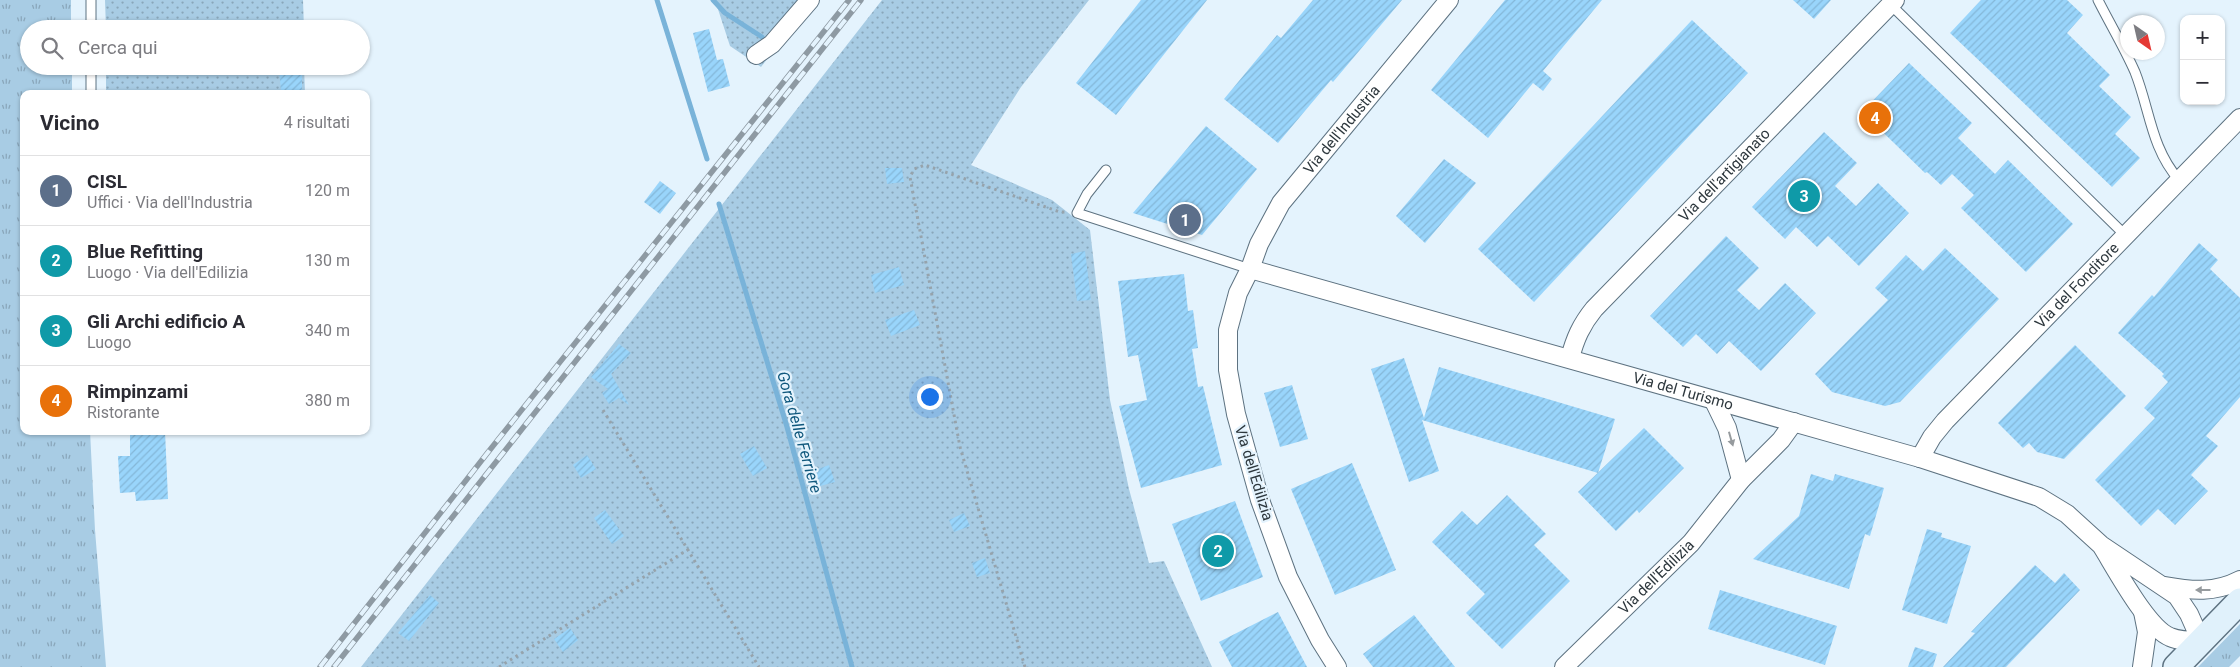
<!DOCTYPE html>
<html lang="it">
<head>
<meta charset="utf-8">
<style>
	:root { --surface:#fff; --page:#f7f7f7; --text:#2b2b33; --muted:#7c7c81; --line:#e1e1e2; --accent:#1a73e8 }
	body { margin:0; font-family:Roboto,sans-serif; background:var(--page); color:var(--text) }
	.controls { position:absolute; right:15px; top:15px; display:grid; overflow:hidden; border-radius:10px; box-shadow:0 1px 4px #0004 }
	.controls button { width:45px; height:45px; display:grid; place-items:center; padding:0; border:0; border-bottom:1px solid var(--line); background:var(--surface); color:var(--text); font:25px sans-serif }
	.compass { position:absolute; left:2120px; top:15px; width:45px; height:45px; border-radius:50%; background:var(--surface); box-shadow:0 1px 4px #0004; rotate:146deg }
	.you { position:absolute; left:929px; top:396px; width:18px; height:18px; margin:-12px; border:4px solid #fff; border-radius:50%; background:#1a73e8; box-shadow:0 0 0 8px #1a73e833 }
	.badge { display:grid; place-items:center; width:32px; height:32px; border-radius:50%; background:var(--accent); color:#fff; font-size:16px; font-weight:700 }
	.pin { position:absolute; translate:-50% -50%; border:2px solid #fff; box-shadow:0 1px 5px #0006 }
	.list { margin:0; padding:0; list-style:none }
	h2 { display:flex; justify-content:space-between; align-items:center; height:65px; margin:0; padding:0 20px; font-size:21px }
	h2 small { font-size:16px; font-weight:400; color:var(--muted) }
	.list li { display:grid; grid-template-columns:32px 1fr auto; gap:15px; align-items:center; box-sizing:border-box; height:70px; padding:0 20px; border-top:1px solid var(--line) }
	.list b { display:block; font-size:19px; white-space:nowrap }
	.list p { margin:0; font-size:16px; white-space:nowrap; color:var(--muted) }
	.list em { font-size:16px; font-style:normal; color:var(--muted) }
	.icon { flex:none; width:28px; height:28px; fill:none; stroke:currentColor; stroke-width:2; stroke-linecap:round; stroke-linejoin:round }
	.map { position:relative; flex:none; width:2240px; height:667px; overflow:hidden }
	.search { position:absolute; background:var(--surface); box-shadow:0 1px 4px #0004; left:20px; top:20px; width:350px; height:55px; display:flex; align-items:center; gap:12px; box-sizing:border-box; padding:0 18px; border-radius:28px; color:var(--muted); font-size:19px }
	.panel { position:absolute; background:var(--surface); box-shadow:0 1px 4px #0004; left:20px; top:90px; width:350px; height:345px; border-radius:10px }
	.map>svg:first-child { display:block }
	.grass { fill:url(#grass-tufts) }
	.garden { fill:url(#garden-dots) }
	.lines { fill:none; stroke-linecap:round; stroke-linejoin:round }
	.stream { stroke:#79b3d9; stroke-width:5 }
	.building { fill:url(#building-hatch) }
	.service-casing { stroke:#5d7281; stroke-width:11 }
	.minor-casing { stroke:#5d7281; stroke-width:20 }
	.secondary-casing { stroke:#5d7281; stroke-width:28 }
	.path { stroke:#96a3ac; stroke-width:3; stroke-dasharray:2.5 4; stroke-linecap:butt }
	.service { stroke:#fff; stroke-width:9 }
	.minor { stroke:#fff; stroke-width:18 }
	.secondary { stroke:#e0f1fb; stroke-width:25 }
	.rail-casing { stroke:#8e9aa3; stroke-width:5.5 }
	.rail { stroke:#e4f3fd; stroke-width:4; stroke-dasharray:11; stroke-linecap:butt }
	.oneway { fill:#969b9e }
	.labels { text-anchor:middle; stroke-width:4.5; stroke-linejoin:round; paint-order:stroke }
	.street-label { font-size:15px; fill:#2d373d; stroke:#e4f3fd }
	.water-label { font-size:16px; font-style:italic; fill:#10587d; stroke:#e4f3fd }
</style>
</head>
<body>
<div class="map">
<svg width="2240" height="667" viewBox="0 0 2240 667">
	<defs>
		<pattern id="grass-tufts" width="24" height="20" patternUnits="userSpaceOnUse" patternTransform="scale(1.25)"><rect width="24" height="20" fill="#a8cce4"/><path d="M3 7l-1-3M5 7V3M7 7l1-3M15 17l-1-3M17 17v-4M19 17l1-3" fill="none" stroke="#89a6ba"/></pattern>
		<pattern id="garden-dots" width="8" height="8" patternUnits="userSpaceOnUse" patternTransform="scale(1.25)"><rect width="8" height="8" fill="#a8cce4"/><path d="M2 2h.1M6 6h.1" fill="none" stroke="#89a6ba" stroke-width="1.8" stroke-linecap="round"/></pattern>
		<pattern id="building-hatch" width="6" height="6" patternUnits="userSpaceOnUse" patternTransform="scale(1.25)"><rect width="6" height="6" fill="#99d5fb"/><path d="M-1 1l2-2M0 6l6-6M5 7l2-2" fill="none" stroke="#84b7d8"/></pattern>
	</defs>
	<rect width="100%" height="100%" fill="#e4f3fd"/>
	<!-- grass -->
	<g class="grass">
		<path d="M0,0h71v29h-42v37h43v28h-48v337h66l5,99 11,137h-106z"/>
		<path d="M2240,624v32l-11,11h-31z"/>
	</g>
	<!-- garden -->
	<g class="garden">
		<path d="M105,0h198l1,29h-198z"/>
		<path d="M715,0h97l-51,67 -31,-21z"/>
		<path d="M882,0h207l-68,87 -50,78 81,35 38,30 20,170 19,89 20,74 15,-2 48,106h-851z"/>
		<path d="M106,66h198l1,28h-199z"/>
	</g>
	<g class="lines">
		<!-- stream -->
		<g class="stream">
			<path d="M657,0l50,159"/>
			<path d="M713,0l12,13 37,24"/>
			<path d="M719,204l68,223 65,240"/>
		</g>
	</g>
	<!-- building -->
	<g class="building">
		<path d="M1141,0h66l-91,115 -40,-32z"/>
		<path d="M1313,0h89l-69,82 -2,-2 -53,63 -54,-44 53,-64 4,3z"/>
		<path d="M1505,0h97l-59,71 9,8 -9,12 -10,-8 -45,55 -57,-48z"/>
		<path d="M1793,0h38l-17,19z"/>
		<path d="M1981,0h86l16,15 -16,18 43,42 -11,11 32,31 -16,17 25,24 -28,29 -162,-154z"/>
		<path d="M1692,20l56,53 -214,229 -56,-53z"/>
		<path d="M709,29l8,31 6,-1 7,27 -22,6 -15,-59z"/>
		<path d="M1909,63l63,60 -14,15 37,36 13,-14 65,64 -47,48 -65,-64 13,-13 -22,-21 -11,11 -14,-13 -2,1 -63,-61z"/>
		<path d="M279,66h23v28h-21z"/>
		<path d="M1206,126l51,43 -55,66 -69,-22z"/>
		<path d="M1824,132l33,31 -22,23 21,20 22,-23 31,30 -50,53 -31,-30 -11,11 -21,-20 -11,12 -33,-32z"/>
		<path d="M1444,159l32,24 -51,60 -29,-27z"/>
		<path d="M885,168h17l2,14 -17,2z"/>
		<path d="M660,181l16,12 -16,21 -16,-12z"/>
		<path d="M1726,236l33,32 -22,22 22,20 26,-27 31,30 -55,58 -32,-30 -12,13 -21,-20 -13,13 -33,-31z"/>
		<path d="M2199,243l19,17 -8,9 30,29v99l-34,39 12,10 -27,29 17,16 -33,34 -17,-16 -17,17 -46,-46 60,-62 -11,-10 24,-26 -6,-6 2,-2 -46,-41 34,-38 2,2z"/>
		<path d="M1945,248l54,51 -99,103 -15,4 -53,-14 -17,-18 73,-74 -13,-12 31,-33 17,16z"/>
		<path d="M1085,251l6,49 -14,1 -6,-47z"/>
		<path d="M899,267l5,18 -29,8 -4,-18z"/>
		<path d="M1184,274l4,37 5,-1 5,38 -6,1 6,38 5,-1 19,79 -81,23 -22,-82 28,-6 -9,-45 -10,2 -10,-76z"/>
		<path d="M914,310l6,15 -29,11 -6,-16z"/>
		<path d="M619,344l12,9 -20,21 18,31 -10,-7 -10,6 -7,-11 6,-4 -17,-12z"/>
		<path d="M2075,345l51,51 -62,63 -27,-7 -8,-9 -6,5 -25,-25z"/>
		<path d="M1404,358l20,60 15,-51 176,52 -17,54 -176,-53 17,51 -30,11 -38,-113z"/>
		<path d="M1292,385l16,54 -28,8 -16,-54z"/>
		<path d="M1644,428l40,40 -45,45 -2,-3 -21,21 -38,-39z"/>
		<path d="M130,431h35l3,68 -32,2 -1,-9 -15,1 -2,-37h12z"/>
		<path d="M754,446l13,22 -14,8 -13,-22z"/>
		<path d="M587,455l9,14 -15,9 -8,-13z"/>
		<path d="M1352,463l44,107 -61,25 -44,-106z"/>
		<path d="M829,465l6,17 -19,5 -6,-15z"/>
		<path d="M1811,474l22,7 2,-7 49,14 -14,48 -5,-2 -16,55 -96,-30 46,-43z"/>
		<path d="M1507,495l39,39 -12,11 36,36 -68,68 -36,-36 19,-19 -53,-52 30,-31 15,14z"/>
		<path d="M1235,501l28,76 -62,24 -29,-77z"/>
		<path d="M605,510l19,26 -12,8 -18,-26z"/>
		<path d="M964,513l6,13 -16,6 -5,-12z"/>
		<path d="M1927,529l15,4 -1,4 30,9 -24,78 -45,-14z"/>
		<path d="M985,558l5,15 -13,4 -5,-14z"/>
		<path d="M2035,565l20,18 9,-10 16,17 -74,77h-63l32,-34 -4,-1z"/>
		<path d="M1720,590l117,36 -12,39 -117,-36z"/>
		<path d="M430,595l9,8 -30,38 -11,-8z"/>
		<path d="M1278,612l29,55h-75l-13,-25z"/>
		<path d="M1414,615l41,52h-82l-10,-13z"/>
		<path d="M570,628l8,12 -15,12 -9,-13z"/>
		<path d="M1915,647l22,7 -4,13h-25z"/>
	</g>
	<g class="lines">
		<!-- service casing -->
		<g class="service-casing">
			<g id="service">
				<path d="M91,0v29"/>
				<path d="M2098,0c12,24 26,47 37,72 15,38 16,76 44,108"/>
				<path d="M1891,5l234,230"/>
				<path d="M91,66v28"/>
				<path d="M1106,170l-19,24 -10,19 173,56"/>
			</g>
		</g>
		<!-- minor casing -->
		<g class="minor-casing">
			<g id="minor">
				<path d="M756,55l16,-11 38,-44"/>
				<path id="s1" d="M1250,269l670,189 119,39 28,17 34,31 76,51 12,18 12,27c-11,0 -22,0 -31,-4 -23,-9 -55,-70 -69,-92"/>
				<path id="s2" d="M1570,358c5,-19 11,-33 24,-49l301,-309"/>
				<path d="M1714,401l13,27 14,52"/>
				<path id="s3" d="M1920,458l12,-21 13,-16 295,-303"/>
				<path d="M2165,586c27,5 50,7 75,-6"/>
				<path id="s4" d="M1337,667l-17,-27 -32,-63 -28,-77 -24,-86 -8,-44v-40l10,-37 12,-24 9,-25 22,-41 168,-203"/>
				<path id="s5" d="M1564,667l127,-124 50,-63 40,-40 13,-18"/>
				<path d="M2142,667l5,-35 -4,-20"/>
			</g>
		</g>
		<!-- secondary casing -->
		<g class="secondary-casing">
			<path id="secondary" d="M2176,667l64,-66"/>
		</g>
		<!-- path -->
		<g class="path">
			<path d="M603,410l156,257"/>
			<path d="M499,667l190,-118"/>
			<path d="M1025,667l-65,-220 -50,-270 4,-8 11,-4 135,47h6"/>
		</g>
		<!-- service -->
		<use href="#service" class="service"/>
		<!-- minor -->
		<use href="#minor" class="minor"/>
		<!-- secondary -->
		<use href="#secondary" class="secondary"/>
		<!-- rail casing -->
		<g class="rail-casing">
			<g id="rail">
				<path d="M320,667l169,-216 360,-451"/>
				<path d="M334,667l527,-667"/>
			</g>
		</g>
		<!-- rail -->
		<use href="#rail" class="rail"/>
	</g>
	<!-- one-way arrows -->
	<defs><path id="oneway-solid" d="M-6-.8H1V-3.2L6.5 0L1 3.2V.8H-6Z" transform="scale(1.25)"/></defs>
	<g class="oneway">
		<use href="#oneway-solid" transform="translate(1731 439) rotate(74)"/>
		<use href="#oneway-solid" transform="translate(2203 590) rotate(180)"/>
	</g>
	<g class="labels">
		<!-- street labels -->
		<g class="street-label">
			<text dy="5" stroke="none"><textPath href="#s4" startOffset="592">Via dell'Industria</textPath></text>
			<text dy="5" stroke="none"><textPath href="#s2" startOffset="242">Via dell'artigianato</textPath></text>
			<text dy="5" stroke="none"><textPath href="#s3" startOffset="234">Via del Fonditore</textPath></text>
			<text dy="5" stroke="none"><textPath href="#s1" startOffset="450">Via del Turismo</textPath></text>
			<text transform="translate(1254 473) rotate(73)" y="5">Via dell'Edilizia</text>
			<text dy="5" stroke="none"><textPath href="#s5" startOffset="129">Via dell'Edilizia</textPath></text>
		</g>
		<!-- water labels -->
		<g class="water-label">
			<text transform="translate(800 432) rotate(74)" y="6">Gora delle Ferriere</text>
		</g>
	</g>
</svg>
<div class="controls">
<button>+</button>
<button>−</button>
</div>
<svg class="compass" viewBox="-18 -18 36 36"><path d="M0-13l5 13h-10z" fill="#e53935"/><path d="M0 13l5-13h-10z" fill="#7c7c81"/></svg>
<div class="you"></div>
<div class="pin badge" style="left:1185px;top:220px;background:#5c6f8a">1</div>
<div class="pin badge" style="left:1218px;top:551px;background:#0f9aa8">2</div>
<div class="pin badge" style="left:1804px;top:196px;background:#0f9aa8">3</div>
<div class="pin badge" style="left:1875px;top:118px;background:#e8710a">4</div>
<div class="search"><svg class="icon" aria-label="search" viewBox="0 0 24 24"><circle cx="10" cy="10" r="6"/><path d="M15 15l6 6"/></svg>Cerca qui</div>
<section class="panel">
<h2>Vicino<small>4 risultati</small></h2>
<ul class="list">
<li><span class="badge" style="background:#5c6f8a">1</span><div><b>CISL</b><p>Uffici · Via dell'Industria</p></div><em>120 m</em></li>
<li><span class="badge" style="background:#0f9aa8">2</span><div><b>Blue Refitting</b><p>Luogo · Via dell'Edilizia</p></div><em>130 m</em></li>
<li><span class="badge" style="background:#0f9aa8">3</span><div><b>Gli Archi edificio A</b><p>Luogo</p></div><em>340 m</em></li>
<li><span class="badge" style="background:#e8710a">4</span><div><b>Rimpinzami</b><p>Ristorante</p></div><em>380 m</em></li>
</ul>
</section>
</div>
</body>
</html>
